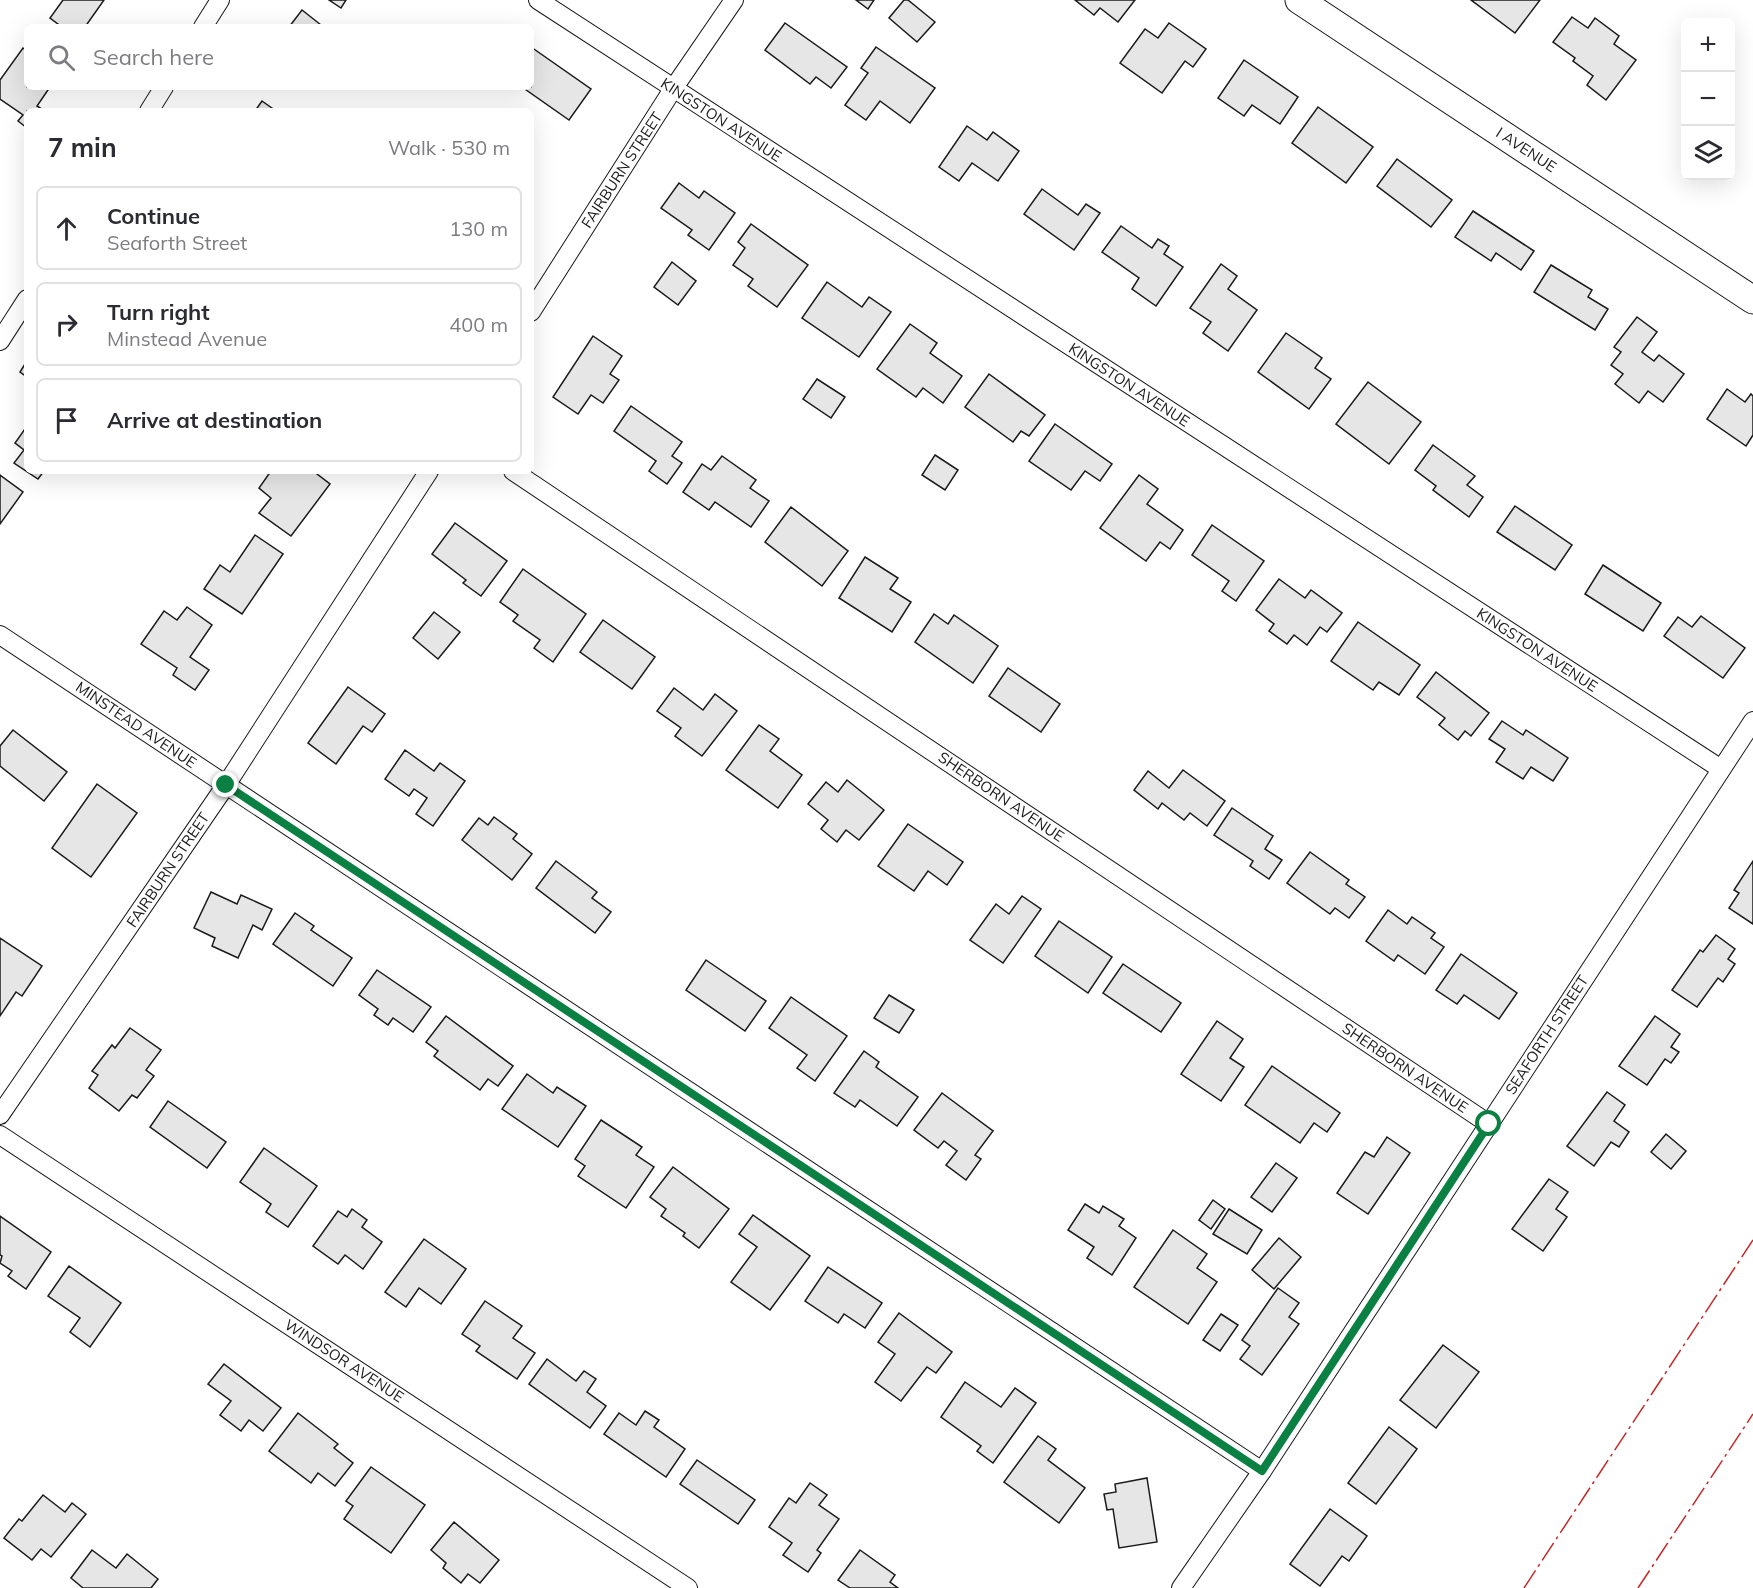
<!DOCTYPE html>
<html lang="en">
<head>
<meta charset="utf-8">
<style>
	:root { --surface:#fff; --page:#f7f7f7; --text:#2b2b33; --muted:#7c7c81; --line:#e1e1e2 }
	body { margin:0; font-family:Mulish,sans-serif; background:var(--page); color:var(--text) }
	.controls { position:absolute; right:18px; top:18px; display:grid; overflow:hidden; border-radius:9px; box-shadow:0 6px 24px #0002 }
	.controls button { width:54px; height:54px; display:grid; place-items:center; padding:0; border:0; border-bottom:2px solid var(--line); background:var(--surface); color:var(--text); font:30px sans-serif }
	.stop { position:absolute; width:18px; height:18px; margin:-14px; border:4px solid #0b8043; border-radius:50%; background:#fff }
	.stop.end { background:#0b8043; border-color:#fff; box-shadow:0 2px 6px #0008 }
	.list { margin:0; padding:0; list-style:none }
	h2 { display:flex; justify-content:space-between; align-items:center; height:78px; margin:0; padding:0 24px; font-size:26px }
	h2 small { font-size:20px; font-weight:400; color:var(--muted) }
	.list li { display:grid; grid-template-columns:39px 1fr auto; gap:18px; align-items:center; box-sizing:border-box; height:84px; margin:0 12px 12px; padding:0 12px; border:2px solid var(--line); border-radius:9px }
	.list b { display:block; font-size:22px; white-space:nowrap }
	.list p { margin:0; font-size:20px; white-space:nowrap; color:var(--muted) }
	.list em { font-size:20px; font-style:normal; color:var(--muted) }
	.icon { flex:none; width:33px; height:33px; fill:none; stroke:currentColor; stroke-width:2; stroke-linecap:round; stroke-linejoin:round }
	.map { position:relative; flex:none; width:1753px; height:1588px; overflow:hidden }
	.search { position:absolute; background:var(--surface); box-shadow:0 6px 24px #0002; left:24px; top:24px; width:510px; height:66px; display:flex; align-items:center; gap:15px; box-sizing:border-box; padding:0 21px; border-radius:9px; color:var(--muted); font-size:22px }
	.panel { position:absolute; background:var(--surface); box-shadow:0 6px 24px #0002; left:24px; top:108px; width:510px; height:366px; border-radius:9px }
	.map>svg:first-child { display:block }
	.building { fill:#e6e6e6; stroke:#1a1a1a; stroke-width:1.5 }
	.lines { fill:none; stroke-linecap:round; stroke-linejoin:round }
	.street-casing { stroke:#1a1a1a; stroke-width:20 }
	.secondary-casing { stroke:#1a1a1a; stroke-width:29 }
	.street { stroke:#fff; stroke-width:18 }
	.secondary { stroke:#fff; stroke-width:27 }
	.power { stroke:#c62828; stroke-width:1.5; stroke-dasharray:21 4.5 3 4.5; stroke-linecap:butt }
	.route { stroke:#0b8043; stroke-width:8 }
	.labels { text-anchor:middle; stroke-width:4.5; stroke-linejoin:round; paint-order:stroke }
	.street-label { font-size:15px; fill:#1a1a1a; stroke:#fff }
</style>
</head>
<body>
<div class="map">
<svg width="1753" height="1588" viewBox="0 0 1753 1588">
	<rect width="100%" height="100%" fill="#fff"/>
	<!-- building -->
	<g class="building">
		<path d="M63,0h41l-19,27h-23l-12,-9z"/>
		<path d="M329,0h17l-5,8z"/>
		<path d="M856,0h18l-6,9z"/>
		<path d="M904,0h4l27,22 -18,20 -28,-24z"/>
		<path d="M1075,0h60l-17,22 -18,-14 -6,7z"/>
		<path d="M1471,0h69l-25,33z"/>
		<path d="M302,10l19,15 -2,2h-30z"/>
		<path d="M1572,17l16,11 7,-10 24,18 -5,8 22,16 -30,40 -19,-15 6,-9 -20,-15 2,-3 -22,-16z"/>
		<path d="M785,23l62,44 -16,21 -15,-11 -6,7 -45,-34z"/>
		<path d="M1169,23l37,26 -13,18 -8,-6 -23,32 -42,-30 25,-34 13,9z"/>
		<path d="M531,47l60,42 -22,31 -47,-33h9z"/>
		<path d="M876,47l59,41 -25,35 -30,-22 -14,19 -21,-15 23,-32 -7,-5z"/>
		<path d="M23,48l4,3v36h23l-13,19 8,5h-18v17l-9,-7 5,-6 -23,-16v-19z"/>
		<path d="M1244,60l54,37 -18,27 -28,-19 -8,11 -26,-18z"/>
		<path d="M262,101l14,10h-21z"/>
		<path d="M1318,107l55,40 -27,36 -54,-40z"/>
		<path d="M967,126l20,14 6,-8 26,19 -21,30 -26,-18 -13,18 -20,-14z"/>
		<path d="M1397,159l55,41 -21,27 -54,-41z"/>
		<path d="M679,183l20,15 5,-7 31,22 -26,37 -21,-15 4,-5 -31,-22z"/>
		<path d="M1042,189l36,26 8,-11 14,9 -26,37 -50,-36z"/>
		<path d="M1473,211l61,40 -13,19 -25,-17 -5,8 -36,-24z"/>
		<path d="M751,224l57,41 -31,42 -29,-21 5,-7 -20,-14 12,-17 -7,-6z"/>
		<path d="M1121,226l31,22 6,-9 11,7 -5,8 19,13 -27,39 -24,-17 7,-11 -37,-26z"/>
		<path d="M672,262l24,19 -18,24 -24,-18z"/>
		<path d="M1221,264l16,12 -9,13 29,21 -29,41 -25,-18 8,-11 -21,-14z"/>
		<path d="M1551,265l41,25 -4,7 20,12 -13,21 -61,-38z"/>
		<path d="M827,282l35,25 7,-10 22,15 -32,45 -57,-39z"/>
		<path d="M1637,317l20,15 -15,20 12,9 5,-6 25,19 -21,28 -15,-11 -9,12 -24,-19 8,-10 -12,-9 10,-13 -7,-5z"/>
		<path d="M910,324l27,19 -7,10 32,23 -19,27 -20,-15 -7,9 -39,-28z"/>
		<path d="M1286,333l36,25 -7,10 16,11 -22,30 -51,-37z"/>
		<path d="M593,336l29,20 -12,18 9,6 -16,23 -12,-8 -13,19 -25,-17z"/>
		<path d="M25,364l2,2v11l-7,-5z"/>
		<path d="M989,374l56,41 -16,21 -8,-5 -8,11 -48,-35z"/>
		<path d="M817,379l28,18 -14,21 -28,-19z"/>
		<path d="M1368,382l53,40 -32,42 -53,-40z"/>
		<path d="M1727,389l18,13 6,-8 2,2v39l-7,11 -39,-27z"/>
		<path d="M631,406l51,36 -10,14 10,7 -15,21 -18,-13 7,-10 -42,-30z"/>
		<path d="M1055,424l57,40 -12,17 -15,-10 -14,19 -42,-29z"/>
		<path d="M27,426v45h17l-6,8 -24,-16 10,-13 -9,-7z"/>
		<path d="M1433,445l42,31 -8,9 16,12 -14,20 -36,-27 3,-4 -21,-16z"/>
		<path d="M935,455l23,15 -13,20 -23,-15z"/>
		<path d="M722,456l34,24 -6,8 19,13 -18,26 -36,-25 -6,8 -26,-18 19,-28 9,6z"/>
		<path d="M271,471h42l17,13 -39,52 -32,-23 12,-15 -12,-10z"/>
		<path d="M0,475l23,17 -23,32z"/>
		<path d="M1139,475l19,14 -11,15 36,26 -13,19 -10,-7 -14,19 -46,-33z"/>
		<path d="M1515,506l57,39 -17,25 -58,-38z"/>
		<path d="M791,507l57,44 -26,35 -57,-44z"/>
		<path d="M455,523l52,38 -26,35 -18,-13 3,-3 -34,-26z"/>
		<path d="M1212,525l52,36 -28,40 -14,-10 7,-10 -37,-26z"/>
		<path d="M255,535l28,19 -41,60 -38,-25 16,-24 10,7z"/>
		<path d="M865,557l33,21 -8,11 21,13 -19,30 -53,-34z"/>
		<path d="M1603,565l58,38 -18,28 -58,-37z"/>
		<path d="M523,569l63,45 -33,48 -19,-14 6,-8 -27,-19 5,-6 -18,-13z"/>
		<path d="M1279,579l26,19 6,-8 31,23 -15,19 -7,-5 -13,18 -13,-10 -7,9 -18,-13 5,-7 -18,-14z"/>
		<path d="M187,607l25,18 -22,32 19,13 -14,20 -22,-15 4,-7 -36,-24 23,-33 13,9z"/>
		<path d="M434,612l26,20 -22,27 -25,-21z"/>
		<path d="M934,614l14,10 6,-9 44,31 -25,37 -58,-41z"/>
		<path d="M1701,616l44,32 -22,30 -59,-42 14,-19 14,10z"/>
		<path d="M603,620l52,37 -23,32 -52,-37z"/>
		<path d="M1358,622l62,43 -21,30 -20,-13 -6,8 -42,-29z"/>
		<path d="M1008,668l52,36 -19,28 -52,-36z"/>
		<path d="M1436,672l53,41 -18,23 -6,-5 -7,9 -19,-15 6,-7 -28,-21z"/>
		<path d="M348,687l37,27 -13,18 -9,-6 -27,38 -28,-21z"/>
		<path d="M674,688l29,22 12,-16 22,17 -35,45 -27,-20 6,-8 -24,-17z"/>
		<path d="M1502,721l21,14 3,-5 42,28 -15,23 -22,-14 -8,12 -27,-17 9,-13 -16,-10z"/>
		<path d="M759,725l20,14 -9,12 32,24 -24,33 -52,-38z"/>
		<path d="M13,730l54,42 -23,29 -44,-35v-20z"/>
		<path d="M405,750l29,21 6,-8 25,18 -32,45 -17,-12 11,-16 -13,-9 -5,7 -24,-17z"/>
		<path d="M1183,770l42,31 -18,25 -17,-13 -6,7 -22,-17 -4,6 -24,-19 14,-19 21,17z"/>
		<path d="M847,780l37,30 -25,30 -13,-10 -9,12 -16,-13 7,-9 -20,-16 18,-22 12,10z"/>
		<path d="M97,784l40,29 -46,64 -39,-29z"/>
		<path d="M1232,808l41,28 -8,13 17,11 -13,19 -19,-13 3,-5 -39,-26z"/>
		<path d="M494,817l23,17 -4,5 19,15 -20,26 -50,-40 17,-22 9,7z"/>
		<path d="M908,824l55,38 -16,23 -19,-14 -14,20 -36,-25z"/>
		<path d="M1310,852l39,28 -3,4 19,13 -16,21 -14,-10 -5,6 -43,-31z"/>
		<path d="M556,861l41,31 -5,6 19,14 -16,21 -59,-45z"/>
		<path d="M1753,861v63l-24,-16 10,-15 -5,-3z"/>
		<path d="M211,892l26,12 4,-9 31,14 -10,21 -9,-5 -15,33 -26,-12 3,-8 -21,-10z"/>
		<path d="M1022,896l19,13 -38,54 -33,-23 26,-36 13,10z"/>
		<path d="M1388,910l19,14 5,-7 23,16 -4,5 13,9 -19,27 -27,-19 -4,6 -28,-20z"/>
		<path d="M295,913l19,13 -3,4 41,28 -19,28 -60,-42z"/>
		<path d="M1059,921l53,36 -24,36 -53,-37z"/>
		<path d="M1716,935l19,14 -7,10 7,5 -12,18 -5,-4 -21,29 -25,-17 28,-40 3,2z"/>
		<path d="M0,938l42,28 -20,30 -6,-4 -16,24z"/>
		<path d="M1461,954l56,39 -18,26 -35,-24 -7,9 -21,-14z"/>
		<path d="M706,960l60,41 -21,30 -59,-41z"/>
		<path d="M1123,964l58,39 -20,29 -58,-39z"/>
		<path d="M377,970l54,37 -18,25 -20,-14 -5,7 -14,-10 4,-6 -19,-14z"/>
		<path d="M889,995l25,15 -15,23 -25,-15z"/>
		<path d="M791,997l56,39 -32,45 -18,-13 10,-13 -38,-27z"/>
		<path d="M446,1016l67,50 -15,20 -10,-7 -8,11 -46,-34 4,-5 -12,-9z"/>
		<path d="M1655,1016l25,18 -9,13 8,5 -8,11 -6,-4 -18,26 -28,-19z"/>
		<path d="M1217,1021l26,18 -13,19 14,9 -23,34 -40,-27z"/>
		<path d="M130,1028l31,22 -15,20 8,6 -17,22 -5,-3 -13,16 -30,-23 9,-13 -6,-4 20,-26 3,3z"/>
		<path d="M864,1051l15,11 -3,5 42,30 -21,29 -37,-26 -5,7 -21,-14z"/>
		<path d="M1272,1066l68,47 -13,19 -13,-9 -14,20 -55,-38z"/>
		<path d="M527,1074l26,19 4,-6 29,19 -28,41 -56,-38z"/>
		<path d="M1607,1092l18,13 -11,16 15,11 -10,15 -8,-5 -17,24 -27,-20z"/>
		<path d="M942,1093l51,38 -18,24 6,4 -15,21 -20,-15 11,-14 -13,-10 -6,7 -24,-18z"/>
		<path d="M168,1101l58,41 -19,26 -57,-41z"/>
		<path d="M601,1120l41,27 -6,8 18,12 -28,41 -48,-32 7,-10 -10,-7z"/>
		<path d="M1666,1134l20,17 -15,18 -20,-17z"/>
		<path d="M1387,1137l23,16 -42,61 -31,-21 28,-41 9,5z"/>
		<path d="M264,1148l53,38 -29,41 -22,-15 5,-8 -31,-22z"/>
		<path d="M1276,1163l21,15 -25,34 -21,-15z"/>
		<path d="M673,1167l56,42 -30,39 -16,-12 2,-3 -24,-17 5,-7 -16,-12z"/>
		<path d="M1549,1179l19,13 -12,17 11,8 -24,34 -31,-22z"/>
		<path d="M1213,1200l12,9 -14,20 -12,-9z"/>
		<path d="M1085,1204l14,9 4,-7 21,13 -5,7 17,12 -24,37 -25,-17 7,-11 -26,-17z"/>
		<path d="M352,1209l15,11 -5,7 20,15 -19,27 -18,-14 -7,9 -25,-18 25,-35 9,6z"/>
		<path d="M1229,1209l33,21 -15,24 -34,-20z"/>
		<path d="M753,1215l57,41 -40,54 -39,-28 26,-35 -18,-13z"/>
		<path d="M0,1216l51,36 -25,37 -18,-13 4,-5 -12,-8 2,-7 -2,-1z"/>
		<path d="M1173,1230l34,24 -10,14 20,14 -29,42 -54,-37z"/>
		<path d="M1279,1238l22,19 -27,32 -22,-19z"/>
		<path d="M424,1239l42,30 -25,35 -22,-16 -13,19 -21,-15z"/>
		<path d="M69,1266l52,37 -31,44 -20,-15 10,-14 -32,-22z"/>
		<path d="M828,1267l54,36 -17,25 -21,-14 -6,9 -33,-22z"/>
		<path d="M1278,1288l21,15 -10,14 10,7 -37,51 -22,-16 10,-13 -8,-6z"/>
		<path d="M485,1301l37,25 -9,12 22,15 -18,26 -41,-28 4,-5 -18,-12z"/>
		<path d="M899,1313l53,39 -16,21 -9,-6 -26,34 -26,-19 20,-28 -17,-12z"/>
		<path d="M1221,1314l17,11 -18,26 -17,-11z"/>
		<path d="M1443,1345l36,27 -43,56 -36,-28z"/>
		<path d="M547,1359l29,22 8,-10 12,8 -9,13 19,14 -16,22 -61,-44z"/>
		<path d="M224,1364l57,44 -18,23 -14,-11 -8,11 -21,-16 11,-14 -23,-17z"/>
		<path d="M965,1382l36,25 14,-19 21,15 -43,60 -16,-12 4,-5 -40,-29z"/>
		<path d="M645,1411l14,9 -5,7 31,22 -19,28 -62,-43 15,-21 17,12z"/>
		<path d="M298,1413l40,31 -4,4 19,15 -18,23 -17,-13 -7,10 -42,-32z"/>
		<path d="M1389,1427l28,22 -41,55 -28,-21z"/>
		<path d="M1038,1436l18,13 -8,11 37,28 -26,35 -55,-41z"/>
		<path d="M697,1460l58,40 -17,24 -58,-40z"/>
		<path d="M371,1467l54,38 -34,48 -47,-34 9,-13 -7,-5z"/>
		<path d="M1147,1478l10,64 -38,6 -6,-39 -6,1 -3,-16 12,-2 -1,-8z"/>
		<path d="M810,1483l17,12 -8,10 20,14 -22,31 4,3 -13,19 -25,-17 9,-12 -23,-16 20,-29 7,5z"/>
		<path d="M43,1495l22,17 7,-9 14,11 -35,43 -10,-8 -9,11 -28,-22 15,-19 3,2z"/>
		<path d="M1330,1509l37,27 -18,25 -7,-5 -22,30 -30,-22z"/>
		<path d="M454,1522l45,38 -19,23 -12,-9 -7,9 -18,-15 3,-5 -15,-13z"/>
		<path d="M92,1550l24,18 11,-14 31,25 -7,9h-68l-12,-10z"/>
		<path d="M860,1550l35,25 -5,7 8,6h-48l-12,-8z"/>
	</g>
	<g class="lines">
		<!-- street casing -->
		<g class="street-casing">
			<g id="street">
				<path d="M538,0l1183,769"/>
				<path d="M203,27l17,-27"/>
				<path d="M149,111l15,-24"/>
				<path d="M531,312l142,-223 61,-89"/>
				<path d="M0,341l27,-42"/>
				<path d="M513,471l976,653"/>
				<path d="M0,635l1262,836"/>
				<path d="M0,1115l226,-330 203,-314"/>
				<path d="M0,1135l688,453"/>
				<path d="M1181,1588l81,-117 491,-750"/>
			</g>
		</g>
		<!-- secondary casing -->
		<g class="secondary-casing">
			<path id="secondary" d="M1299,0l454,300"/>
		</g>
		<!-- street -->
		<use href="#street" class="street"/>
		<!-- secondary -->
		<use href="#secondary" class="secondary"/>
		<!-- power -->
		<g class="power">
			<path d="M1524,1588l229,-348"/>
			<path d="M1638,1588l115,-174"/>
		</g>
	</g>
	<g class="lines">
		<!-- route -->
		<path class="route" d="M226,785l1036,686 227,-347"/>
	</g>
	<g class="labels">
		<!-- street labels -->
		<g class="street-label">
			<text transform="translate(721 120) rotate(33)" y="5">KINGSTON AVENUE</text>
			<text transform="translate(1526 150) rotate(33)" y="5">I AVENUE</text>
			<text transform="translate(622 170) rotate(-57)" y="5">FAIRBURN STREET</text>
			<text transform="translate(1129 385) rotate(33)" y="5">KINGSTON AVENUE</text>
			<text transform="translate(1537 650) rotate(33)" y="5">KINGSTON AVENUE</text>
			<text transform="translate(136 725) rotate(34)" y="5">MINSTEAD AVENUE</text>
			<text transform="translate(1001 797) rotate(34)" y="5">SHERBORN AVENUE</text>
			<text transform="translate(168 870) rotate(-56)" y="5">FAIRBURN STREET</text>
			<text transform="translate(1547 1035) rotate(-57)" y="5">SEAFORTH STREET</text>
			<text transform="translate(1405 1068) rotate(34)" y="5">SHERBORN AVENUE</text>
			<text transform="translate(344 1361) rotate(33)" y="5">WINDSOR AVENUE</text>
		</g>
	</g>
</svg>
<div class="controls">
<button>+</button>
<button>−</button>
<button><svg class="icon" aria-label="layers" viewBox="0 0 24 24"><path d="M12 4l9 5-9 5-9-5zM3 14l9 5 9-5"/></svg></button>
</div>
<div class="stop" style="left:1489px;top:1124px"></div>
<div class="stop end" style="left:226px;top:785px"></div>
<div class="search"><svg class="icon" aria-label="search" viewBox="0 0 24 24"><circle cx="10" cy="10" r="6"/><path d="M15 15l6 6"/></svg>Search here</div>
<section class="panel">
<h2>7 min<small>Walk · 530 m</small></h2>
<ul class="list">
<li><svg class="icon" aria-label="ahead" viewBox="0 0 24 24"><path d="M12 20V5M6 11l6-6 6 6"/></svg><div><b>Continue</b><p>Seaforth Street</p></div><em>130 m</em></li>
<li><svg class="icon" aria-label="right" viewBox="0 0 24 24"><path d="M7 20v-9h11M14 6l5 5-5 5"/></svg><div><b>Turn right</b><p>Minstead Avenue</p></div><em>400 m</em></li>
<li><svg class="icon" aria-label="arrive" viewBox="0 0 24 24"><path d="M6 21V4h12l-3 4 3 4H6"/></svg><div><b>Arrive at destination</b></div></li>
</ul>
</section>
</div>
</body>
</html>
